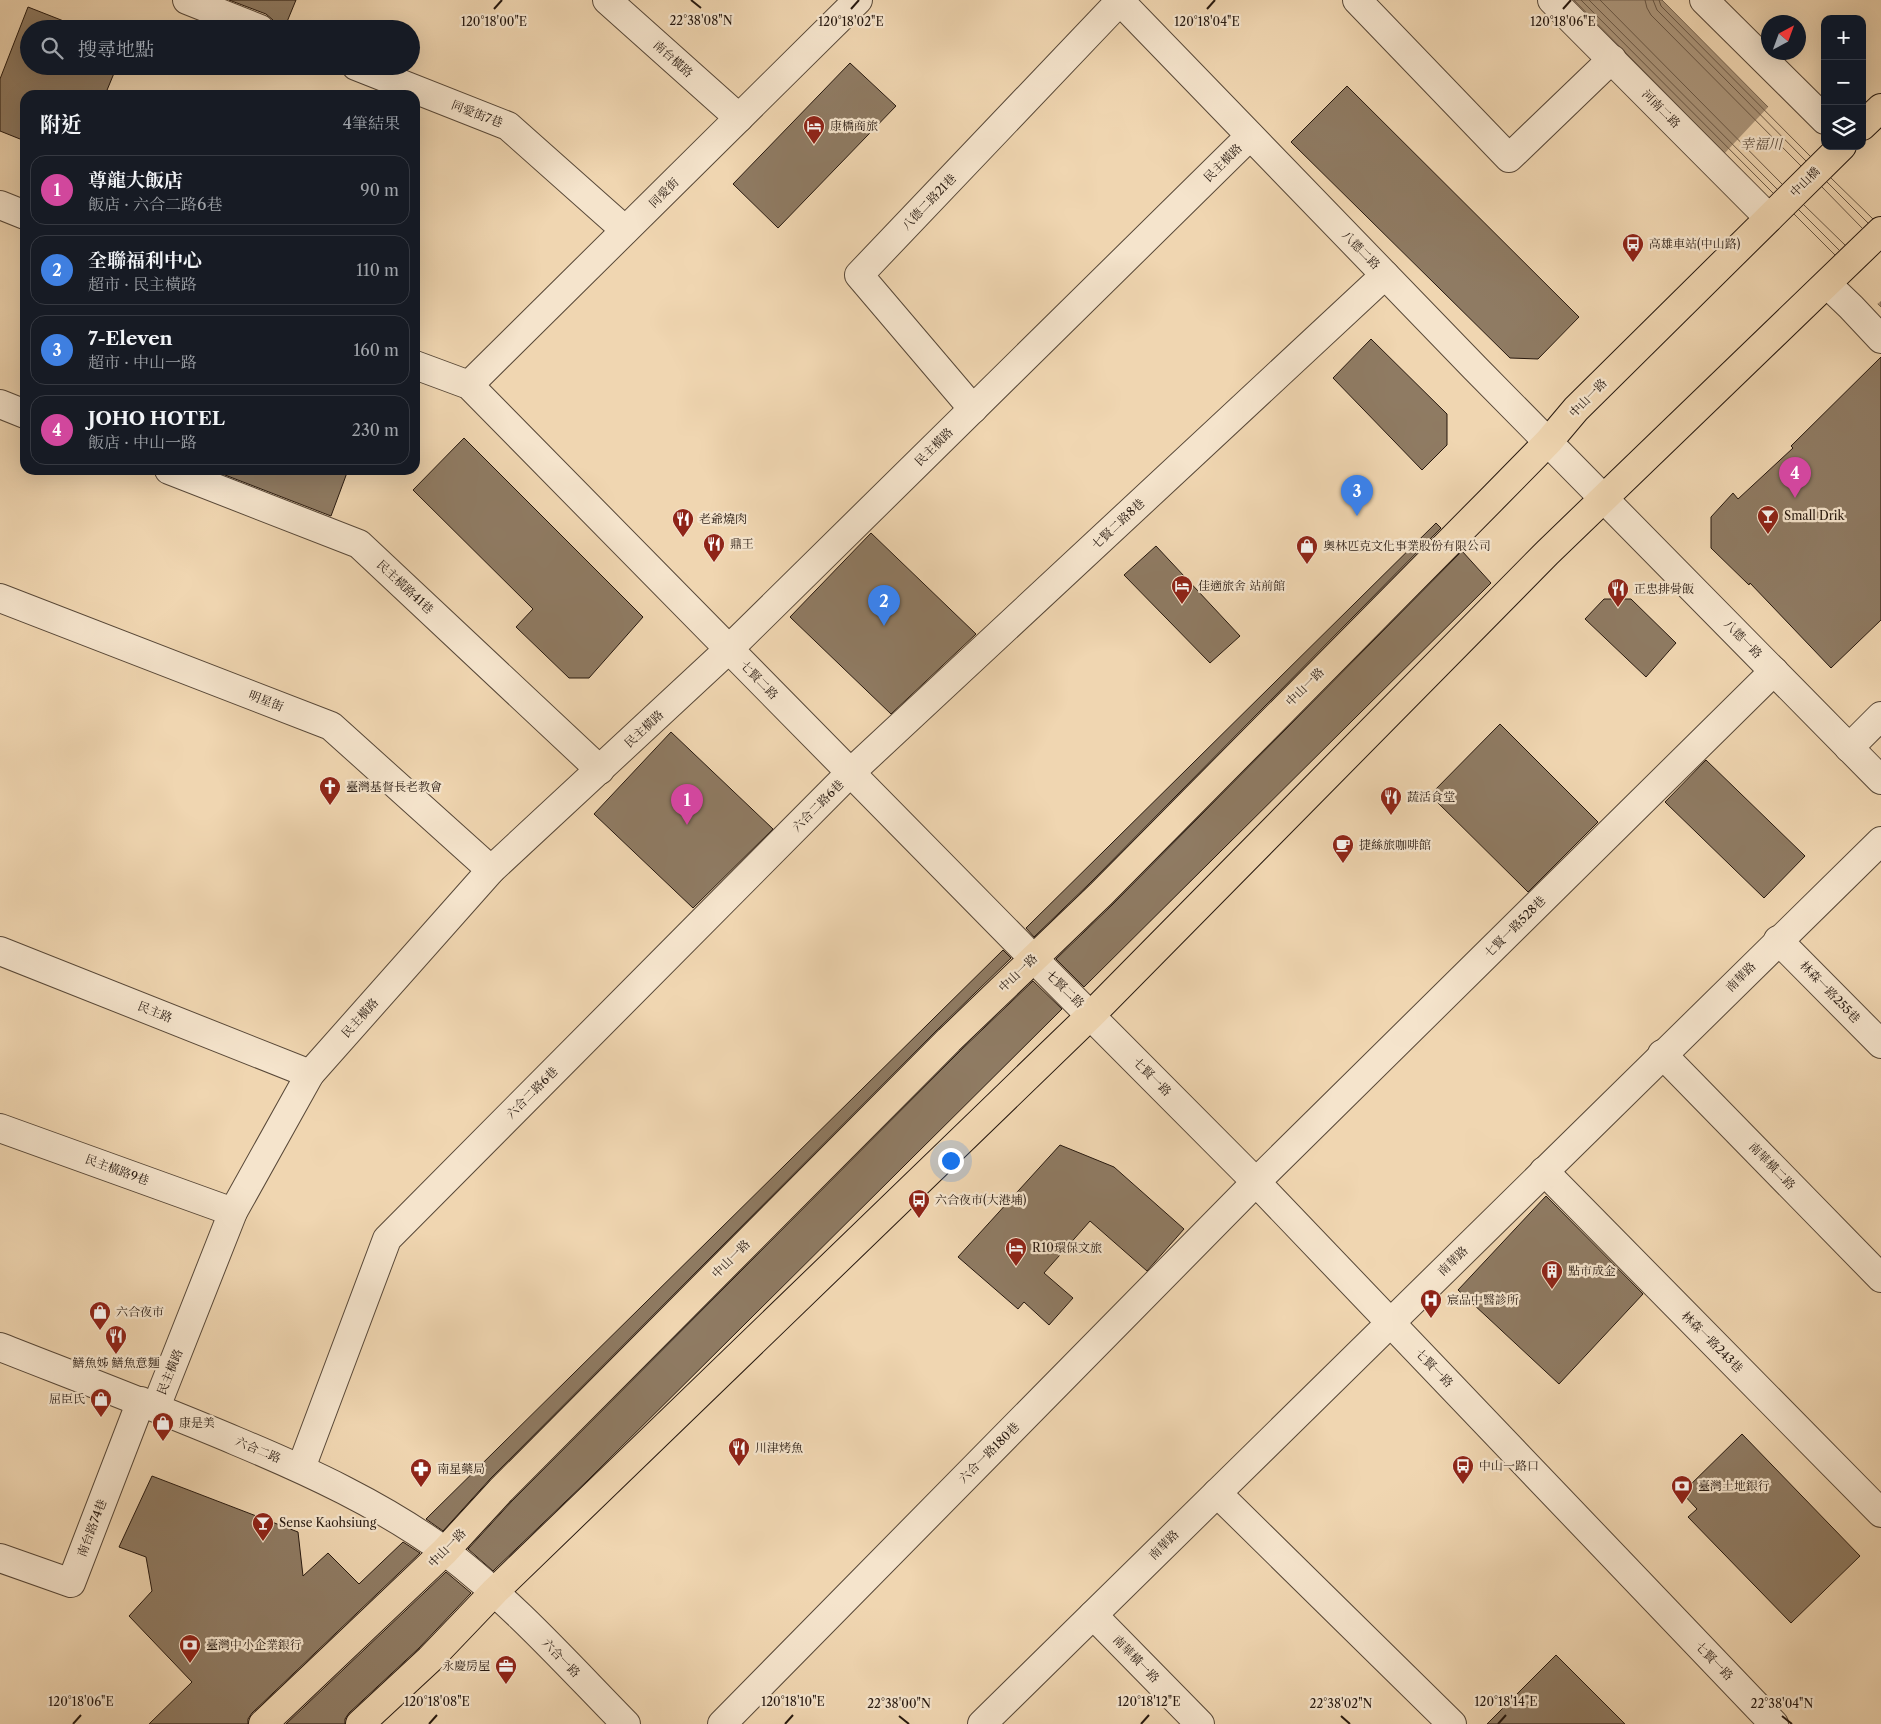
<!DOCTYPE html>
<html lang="zh-TW">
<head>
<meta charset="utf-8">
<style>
	:root { --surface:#171b24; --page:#242831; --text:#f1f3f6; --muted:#9ea1a6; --line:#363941; --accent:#c59692 }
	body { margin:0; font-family:"Libre Caslon Text","Noto Serif TC",serif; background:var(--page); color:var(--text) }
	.controls { position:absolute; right:15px; top:15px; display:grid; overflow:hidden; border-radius:10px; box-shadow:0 5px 20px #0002 }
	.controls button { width:45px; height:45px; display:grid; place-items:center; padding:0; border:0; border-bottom:1px solid var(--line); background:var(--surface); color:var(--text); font:25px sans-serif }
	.compass { position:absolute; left:1761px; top:15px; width:45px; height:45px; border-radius:50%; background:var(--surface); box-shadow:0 5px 20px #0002; rotate:41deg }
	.you { position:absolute; left:950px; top:1160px; width:18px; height:18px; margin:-12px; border:4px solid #fff; border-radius:50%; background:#1a73e8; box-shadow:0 0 0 8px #1a73e833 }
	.badge { display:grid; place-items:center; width:32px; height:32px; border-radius:50%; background:var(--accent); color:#fff; font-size:16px; font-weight:700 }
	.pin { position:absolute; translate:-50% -41px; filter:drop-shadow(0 1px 2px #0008) }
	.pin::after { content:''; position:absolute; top:26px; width:18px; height:15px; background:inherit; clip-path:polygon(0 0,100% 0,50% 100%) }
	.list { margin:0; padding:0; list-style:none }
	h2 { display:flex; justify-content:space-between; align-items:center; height:65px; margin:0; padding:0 20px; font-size:21px }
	h2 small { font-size:16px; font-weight:400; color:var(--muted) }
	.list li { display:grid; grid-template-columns:32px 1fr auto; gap:15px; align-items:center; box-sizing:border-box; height:70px; margin:0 10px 10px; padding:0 10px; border:1px solid var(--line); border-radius:15px }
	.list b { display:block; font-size:19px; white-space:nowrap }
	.list p { margin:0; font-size:16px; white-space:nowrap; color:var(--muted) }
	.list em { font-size:16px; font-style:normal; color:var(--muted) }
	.icon { flex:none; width:28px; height:28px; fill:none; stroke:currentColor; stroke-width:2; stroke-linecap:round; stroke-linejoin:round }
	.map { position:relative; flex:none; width:1881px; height:1724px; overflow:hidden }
	.search { position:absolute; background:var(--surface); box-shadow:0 5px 20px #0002; left:20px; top:20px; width:400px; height:55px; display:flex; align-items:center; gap:12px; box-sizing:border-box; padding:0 18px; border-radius:28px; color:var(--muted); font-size:19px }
	.panel { position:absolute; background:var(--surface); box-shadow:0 5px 20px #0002; left:20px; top:90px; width:400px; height:385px; border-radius:15px }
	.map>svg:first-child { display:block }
	.water { fill:#ab957a; stroke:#76634f }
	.pier { fill:#f0d6b1 }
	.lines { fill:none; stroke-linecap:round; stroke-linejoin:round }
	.shore { stroke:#685644; stroke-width:1 }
	.building { fill:#8f7b63; stroke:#26180f }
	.minor-casing { stroke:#584838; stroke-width:30 }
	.major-casing { stroke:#26180f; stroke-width:30 }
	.minor { stroke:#f5e4cc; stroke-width:28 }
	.major { stroke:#f0d6b1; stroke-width:28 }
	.ticks { fill:none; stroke:#26180f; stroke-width:2 }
	.labels { text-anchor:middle; stroke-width:4.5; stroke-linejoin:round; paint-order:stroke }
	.street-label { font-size:12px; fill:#26180f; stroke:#f5e4cc }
	.poi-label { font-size:12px; fill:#26180f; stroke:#f5e4cc; text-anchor:start }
	.water-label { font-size:14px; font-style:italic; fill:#5b4a3a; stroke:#f5e4cc }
	.ticks-label { font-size:12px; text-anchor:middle; fill:#26180f; stroke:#f5e4cc; stroke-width:4.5; stroke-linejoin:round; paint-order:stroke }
</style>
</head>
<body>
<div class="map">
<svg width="1881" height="1724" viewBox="0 0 1881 1724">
	<rect width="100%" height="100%" fill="#f0d6b1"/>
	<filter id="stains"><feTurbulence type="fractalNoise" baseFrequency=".004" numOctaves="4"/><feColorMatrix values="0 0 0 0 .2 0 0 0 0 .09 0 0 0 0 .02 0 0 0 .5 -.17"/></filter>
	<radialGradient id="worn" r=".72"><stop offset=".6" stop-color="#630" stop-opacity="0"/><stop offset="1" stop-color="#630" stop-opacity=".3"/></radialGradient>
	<!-- water -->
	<path class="water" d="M1574,0h88l219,221v86l-145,-142z"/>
	<!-- pier -->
	<path class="pier" d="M1770,105l111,112v84l-5,4 -153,-150z"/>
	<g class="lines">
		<!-- shore -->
		<g class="shore">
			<path d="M1581,0l192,193"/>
			<path d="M1589,0l188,189"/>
			<path d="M1600,0l182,184"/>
			<path d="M1645,0l2,8 4,7 150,151"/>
			<path d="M1653,0l4,10 149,151"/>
			<path d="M1659,0l2,6 149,150"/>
			<path d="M1831,178l42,41"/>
			<path d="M1827,182l41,41"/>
			<path d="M1822,187l40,41"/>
			<path d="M1804,205l41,40"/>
			<path d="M1799,210l40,40"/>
			<path d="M1794,214l41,41"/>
		</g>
	</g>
	<!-- building -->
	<g class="building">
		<path d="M229,0h67l-12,29 -9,-2 -2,-7 -7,-6z"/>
		<path d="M28,7l56,22h-55v37h88l-12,29h-80v46l-25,-10v-52z"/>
		<path d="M850,63l46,43 -118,122 -45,-44z"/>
		<path d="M1347,86l232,231 -41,42 -28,-1 -219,-216z"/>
		<path d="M1371,339l76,75v31l-25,25 -89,-92z"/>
		<path d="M1881,357v263l-50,48 -81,-85 -1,2 -38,-37v-31l22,-24 5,6 55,-51 -2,-2z"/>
		<path d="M464,438l179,179 -54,61h-20l-53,-51 17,-18 -120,-119z"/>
		<path d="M212,470h136l-17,46z"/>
		<path d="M1436,523l5,5 -351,355 -56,54 -8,-9z"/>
		<path d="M871,533l105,101 -85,80 -101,-97z"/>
		<path d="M1156,546l84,90 -30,27 -86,-88z"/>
		<path d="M1462,551l29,32 -407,404 -28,-28 56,-54z"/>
		<path d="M1604,599h27l45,44 -30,34 -61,-58z"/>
		<path d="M1500,724l98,98 -70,70 -98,-97z"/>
		<path d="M671,732l102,97 -80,79 -99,-94z"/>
		<path d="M1706,760l99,96 -41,42 -99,-96z"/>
		<path d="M1003,950l8,8 -73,71 -448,450 -47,52 -17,-12z"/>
		<path d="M1033,981l29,28 -474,471 -95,91 -25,-22 44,-48 448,-450z"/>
		<path d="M1060,1145l54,22 70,62 -37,42 -57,-50 -46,52 29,25 -24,27 -25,-23 -6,7 -60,-52z"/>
		<path d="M1546,1196l97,98 -84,90 -101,-94z"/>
		<path d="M1742,1434l118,122 -69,67 -103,-106 9,-8 -15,-16z"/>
		<path d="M152,1476l146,56 5,44 25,-23 31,31 44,-42 17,11 -168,160 -4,6v5h-99l43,-42 -63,-66 23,-25 -6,-34 -27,-10z"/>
		<path d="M446,1572l25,21 -52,55 -70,65 -4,6v5h-59z"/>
		<path d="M1556,1655l69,69h-138z"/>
	</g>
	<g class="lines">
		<!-- minor casing -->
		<g class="minor-casing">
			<g id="minor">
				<path d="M187,0l73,29"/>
				<path d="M607,0l132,118"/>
				<path d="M1119,0l356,368 406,412"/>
				<path d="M1357,0l152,158 103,-99"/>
				<path d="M1552,0l217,218"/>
				<path d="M1704,0l121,120"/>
				<path d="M356,66l152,60 117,104"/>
				<path d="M0,205l25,10"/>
				<path d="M1827,284l24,23 30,32"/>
				<path d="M415,365l54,20 564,573 223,224 518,542"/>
				<path d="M469,385l389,-385"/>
				<path d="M0,404l25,10"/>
				<path d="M973,409l-114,-134 261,-274"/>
				<path d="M169,470l190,74 241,226"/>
				<path d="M0,598l331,128 160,144"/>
				<path d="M1849,748l32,-32"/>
				<path d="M1778,940l103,104"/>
				<path d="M0,951l310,123"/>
				<path d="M1662,1054l219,224"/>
				<path d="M0,1128l233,84"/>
				<path d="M1544,1171l337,342"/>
				<path d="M0,1347c79,31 158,61 236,94 72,30 146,64 210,111 66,50 122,113 180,172"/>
				<path d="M156,1407l77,-195 77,-138 181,-204 238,-221 521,-513"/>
				<path d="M301,1468l86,-229 463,-466 535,-498"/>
				<path d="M1217,1493l235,231"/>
				<path d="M0,1558l71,25 70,-182"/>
				<path d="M1093,1615l107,109"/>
				<path d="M722,1724l534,-542 518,-511"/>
				<path d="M982,1724l899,-883"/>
			</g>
		</g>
		<!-- major casing -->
		<g class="major-casing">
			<g id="major">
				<path d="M1862,126l19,-18"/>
				<path d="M263,1724l182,-173 56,-61 448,-450 152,-146 392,-396 56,-57 27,-32 266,-263"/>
				<path d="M360,1724l70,-65 65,-68 596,-576 456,-462 334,-322"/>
			</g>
		</g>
		<!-- minor -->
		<use href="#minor" class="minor"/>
		<!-- major -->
		<use href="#major" class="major"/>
	</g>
	<!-- ticks -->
	<path class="ticks" d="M691,0l10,8M494,9l8,-9M851,9l8,-9M1207,9l8,-9M1563,9l8,-9M899,1716l10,8M1341,1716l9,8M1782,1716l10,8M73,1724l8,-9M429,1724l8,-9M785,1724l8,-9M1141,1724l8,-9M1498,1724l8,-9"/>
	<!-- icons -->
	<defs>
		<g id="hotel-pin" transform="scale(1.125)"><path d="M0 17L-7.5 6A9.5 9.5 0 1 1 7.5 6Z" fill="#8f2418" stroke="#f5e4cc"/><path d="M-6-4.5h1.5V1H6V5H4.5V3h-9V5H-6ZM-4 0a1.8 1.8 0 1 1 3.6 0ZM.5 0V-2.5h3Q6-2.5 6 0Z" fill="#fff"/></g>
		<g id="bus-pin" transform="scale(1.125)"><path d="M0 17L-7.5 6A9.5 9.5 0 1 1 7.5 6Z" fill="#8f2418" stroke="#f5e4cc"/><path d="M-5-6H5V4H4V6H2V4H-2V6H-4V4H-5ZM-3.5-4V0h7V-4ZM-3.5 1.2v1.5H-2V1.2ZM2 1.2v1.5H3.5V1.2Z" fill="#fff"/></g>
		<g id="bar-pin" transform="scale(1.125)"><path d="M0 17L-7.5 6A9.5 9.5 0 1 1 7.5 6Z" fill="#8f2418" stroke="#f5e4cc"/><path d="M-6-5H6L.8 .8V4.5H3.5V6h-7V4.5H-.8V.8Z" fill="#fff"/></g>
		<g id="restaurant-pin" transform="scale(1.125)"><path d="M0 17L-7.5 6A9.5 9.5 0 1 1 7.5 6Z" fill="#8f2418" stroke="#f5e4cc"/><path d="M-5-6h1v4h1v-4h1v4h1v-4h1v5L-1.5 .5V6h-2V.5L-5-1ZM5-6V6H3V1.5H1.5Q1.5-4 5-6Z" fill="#fff"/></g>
		<g id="shop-pin" transform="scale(1.125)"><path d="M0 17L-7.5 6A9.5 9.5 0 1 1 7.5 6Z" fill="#8f2418" stroke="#f5e4cc"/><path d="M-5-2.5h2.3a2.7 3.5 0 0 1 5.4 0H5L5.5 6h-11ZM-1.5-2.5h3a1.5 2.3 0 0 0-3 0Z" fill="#fff"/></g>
		<g id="church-pin" transform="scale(1.125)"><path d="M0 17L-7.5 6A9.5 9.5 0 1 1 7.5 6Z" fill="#8f2418" stroke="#f5e4cc"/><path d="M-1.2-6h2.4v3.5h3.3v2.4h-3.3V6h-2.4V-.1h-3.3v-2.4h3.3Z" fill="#fff"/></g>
		<g id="cafe-pin" transform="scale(1.125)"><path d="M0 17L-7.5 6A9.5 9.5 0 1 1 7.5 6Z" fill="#8f2418" stroke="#f5e4cc"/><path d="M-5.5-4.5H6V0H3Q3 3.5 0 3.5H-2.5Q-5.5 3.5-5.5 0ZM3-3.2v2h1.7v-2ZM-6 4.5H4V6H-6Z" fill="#fff"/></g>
		<g id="building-pin" transform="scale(1.125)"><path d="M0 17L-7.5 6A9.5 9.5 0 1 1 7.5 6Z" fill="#8f2418" stroke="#f5e4cc"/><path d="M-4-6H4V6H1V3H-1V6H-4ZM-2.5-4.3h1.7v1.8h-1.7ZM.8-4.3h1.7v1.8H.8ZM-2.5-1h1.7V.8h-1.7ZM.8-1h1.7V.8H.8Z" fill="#fff"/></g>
		<g id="hospital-pin" transform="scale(1.125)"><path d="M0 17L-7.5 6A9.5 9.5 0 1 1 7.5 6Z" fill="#8f2418" stroke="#f5e4cc"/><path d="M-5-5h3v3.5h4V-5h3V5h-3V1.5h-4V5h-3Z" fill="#fff"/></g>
		<g id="pharmacy-pin" transform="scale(1.125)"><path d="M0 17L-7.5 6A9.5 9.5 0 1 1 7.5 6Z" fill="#8f2418" stroke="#f5e4cc"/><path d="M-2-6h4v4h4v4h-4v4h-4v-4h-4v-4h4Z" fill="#fff"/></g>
		<g id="bank-pin" transform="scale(1.125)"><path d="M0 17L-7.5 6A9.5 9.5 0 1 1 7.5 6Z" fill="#8f2418" stroke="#f5e4cc"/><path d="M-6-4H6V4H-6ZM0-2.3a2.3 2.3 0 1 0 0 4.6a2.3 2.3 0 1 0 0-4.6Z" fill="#fff"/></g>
		<g id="office-pin" transform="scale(1.125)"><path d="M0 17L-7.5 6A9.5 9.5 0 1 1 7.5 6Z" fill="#8f2418" stroke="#f5e4cc"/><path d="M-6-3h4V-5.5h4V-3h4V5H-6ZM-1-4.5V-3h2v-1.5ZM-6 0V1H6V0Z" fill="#fff"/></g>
	</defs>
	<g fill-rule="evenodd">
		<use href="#hotel-pin" x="814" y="126"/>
		<use href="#bus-pin" x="1633" y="244"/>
		<use href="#bar-pin" x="1768" y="516"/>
		<use href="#restaurant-pin" x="683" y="519"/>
		<use href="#restaurant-pin" x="714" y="544"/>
		<use href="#shop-pin" x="1307" y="546"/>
		<use href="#hotel-pin" x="1182" y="586"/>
		<use href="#restaurant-pin" x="1618" y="589"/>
		<use href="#church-pin" x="330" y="787"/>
		<use href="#restaurant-pin" x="1391" y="797"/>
		<use href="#cafe-pin" x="1343" y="845"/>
		<use href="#bus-pin" x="919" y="1200"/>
		<use href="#hotel-pin" x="1016" y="1248"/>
		<use href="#building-pin" x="1552" y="1271"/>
		<use href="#hospital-pin" x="1431" y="1300"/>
		<use href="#shop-pin" x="100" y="1312"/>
		<use href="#restaurant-pin" x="116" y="1336"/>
		<use href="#shop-pin" x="101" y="1399"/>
		<use href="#shop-pin" x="163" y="1423"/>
		<use href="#restaurant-pin" x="739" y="1448"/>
		<use href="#bus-pin" x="1463" y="1466"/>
		<use href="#pharmacy-pin" x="421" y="1469"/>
		<use href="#bank-pin" x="1682" y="1486"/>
		<use href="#bar-pin" x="263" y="1523"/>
		<use href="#bank-pin" x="190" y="1645"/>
		<use href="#office-pin" x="506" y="1666"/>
	</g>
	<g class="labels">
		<!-- street labels -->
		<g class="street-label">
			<text transform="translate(673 59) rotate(42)" y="4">南台橫路</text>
			<text transform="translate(1661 109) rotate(45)" y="4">河南二路</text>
			<text transform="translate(477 114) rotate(21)" y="4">同愛街7巷</text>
			<text transform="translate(1223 163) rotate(-45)" y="4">民主橫路</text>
			<text transform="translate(1805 182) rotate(-45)" y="4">中山橋</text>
			<text transform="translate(664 193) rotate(-45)" y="4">同愛街</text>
			<text transform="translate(929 202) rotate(-46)" y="4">八德二路21巷</text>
			<text transform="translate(1361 250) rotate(46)" y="4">八德二路</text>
			<text transform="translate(1588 398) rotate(-46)" y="4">中山一路</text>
			<text transform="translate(934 447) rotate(-45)" y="4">民主橫路</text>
			<text transform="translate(1118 524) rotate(-43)" y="4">七賢二路8巷</text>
			<text transform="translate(405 587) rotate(43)" y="4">民主橫路41巷</text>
			<text transform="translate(1743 639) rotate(46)" y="4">八德一路</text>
			<text transform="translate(759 680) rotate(46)" y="4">七賢二路</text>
			<text transform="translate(1305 687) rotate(-45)" y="4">中山一路</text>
			<text transform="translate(266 701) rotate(21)" y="4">明星街</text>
			<text transform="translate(644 729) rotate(-43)" y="4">民主橫路</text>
			<text transform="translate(818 806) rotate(-45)" y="4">六合二路6巷</text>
			<text transform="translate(1515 927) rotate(-45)" y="4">七賢一路528巷</text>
			<text transform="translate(1018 973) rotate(-44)" y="4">中山一路</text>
			<text transform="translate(1741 977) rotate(-45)" y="4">南華路</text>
			<text transform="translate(1065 989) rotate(44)" y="4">七賢二路</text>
			<text transform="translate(1830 992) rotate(46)" y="4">林森一路255巷</text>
			<text transform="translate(155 1012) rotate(22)" y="4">民主路</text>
			<text transform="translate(360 1018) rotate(-48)" y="4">民主橫路</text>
			<text transform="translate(1152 1077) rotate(45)" y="4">七賢一路</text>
			<text transform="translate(532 1093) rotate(-45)" y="4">六合二路6巷</text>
			<text transform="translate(1772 1166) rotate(46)" y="4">南華橫二路</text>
			<text transform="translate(117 1170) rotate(20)" y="4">民主橫路9巷</text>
			<text transform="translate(731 1259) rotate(-45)" y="4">中山一路</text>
			<text transform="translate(1453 1261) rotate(-44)" y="4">南華路</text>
			<text transform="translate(1712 1342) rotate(45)" y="4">林森一路243巷</text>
			<text transform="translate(1434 1368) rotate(46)" y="4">七賢一路</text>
			<text transform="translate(170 1372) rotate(-68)" y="4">民主橫路</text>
			<text transform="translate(258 1450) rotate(23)" y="4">六合二路</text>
			<text transform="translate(989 1453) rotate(-45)" y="4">六合一路180巷</text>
			<text transform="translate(92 1528) rotate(-69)" y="4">南台路74巷</text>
			<text transform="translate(1164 1545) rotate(-45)" y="4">南華路</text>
			<text transform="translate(447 1548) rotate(-46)" y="4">中山一路</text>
			<text transform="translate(561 1658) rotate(46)" y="4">六合一路</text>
			<text transform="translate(1136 1659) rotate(46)" y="4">南華橫一路</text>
			<text transform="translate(1714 1661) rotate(46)" y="4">七賢一路</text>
		</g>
		<!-- poi labels -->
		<g class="poi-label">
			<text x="830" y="130">康橋商旅</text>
			<text x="1649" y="248">高雄車站(中山路)</text>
			<text x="1784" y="520">Small Drik</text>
			<text x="699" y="523">老爺燒肉</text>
			<text x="730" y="548">鼎王</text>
			<text x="1323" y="550">奧林匹克文化事業股份有限公司</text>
			<text x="1198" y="590">佳適旅舍 站前館</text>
			<text x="1634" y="593">正忠排骨飯</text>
			<text x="346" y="791">臺灣基督長老教會</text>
			<text x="1407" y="801">蔬活食堂</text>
			<text x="1359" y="849">捷絲旅咖啡館</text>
			<text x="935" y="1204">六合夜市(大港埔)</text>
			<text x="1032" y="1252">R10環保文旅</text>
			<text x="1568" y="1275">點市成金</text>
			<text x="1447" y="1304">宸品中醫診所</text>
			<text x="116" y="1316">六合夜市</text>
			<text x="116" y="1367" text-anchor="middle">鱔魚姊 鱔魚意麵</text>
			<text x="85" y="1403" text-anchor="end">屈臣氏</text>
			<text x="179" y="1427">康是美</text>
			<text x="755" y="1452">川津烤魚</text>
			<text x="1479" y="1470">中山一路口</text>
			<text x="437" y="1473">南星藥局</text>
			<text x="1698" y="1490">臺灣土地銀行</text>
			<text x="279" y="1527">Sense Kaohsiung</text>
			<text x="206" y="1649">臺灣中小企業銀行</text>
			<text x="490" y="1670" text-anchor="end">永慶房屋</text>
		</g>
		<!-- water labels -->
		<g class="water-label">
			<text x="1761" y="149">幸福川</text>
		</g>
	</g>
	<g class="ticks-label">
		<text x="701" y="25">22°38'08"N</text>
		<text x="494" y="26">120°18'00"E</text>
		<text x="851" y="26">120°18'02"E</text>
		<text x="1207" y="26">120°18'04"E</text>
		<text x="1563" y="26">120°18'06"E</text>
		<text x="81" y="1706">120°18'06"E</text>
		<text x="437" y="1706">120°18'08"E</text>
		<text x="793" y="1706">120°18'10"E</text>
		<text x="1149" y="1706">120°18'12"E</text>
		<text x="1506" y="1706">120°18'14"E</text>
		<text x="899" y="1708">22°38'00"N</text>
		<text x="1341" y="1708">22°38'02"N</text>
		<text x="1782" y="1708">22°38'04"N</text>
	</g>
	<rect width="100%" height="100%" filter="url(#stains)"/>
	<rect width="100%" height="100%" fill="url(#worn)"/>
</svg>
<div class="controls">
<button>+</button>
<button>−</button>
<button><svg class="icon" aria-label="layers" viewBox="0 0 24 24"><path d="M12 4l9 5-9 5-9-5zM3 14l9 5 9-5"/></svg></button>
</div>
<svg class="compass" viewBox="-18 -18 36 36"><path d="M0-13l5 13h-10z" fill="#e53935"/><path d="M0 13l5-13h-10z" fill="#9ea1a6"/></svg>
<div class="you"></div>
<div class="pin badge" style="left:687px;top:825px;background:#d1479c">1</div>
<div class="pin badge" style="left:884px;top:626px;background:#3f7fe0">2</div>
<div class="pin badge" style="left:1357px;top:516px;background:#3f7fe0">3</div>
<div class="pin badge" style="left:1795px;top:498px;background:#d1479c">4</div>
<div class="search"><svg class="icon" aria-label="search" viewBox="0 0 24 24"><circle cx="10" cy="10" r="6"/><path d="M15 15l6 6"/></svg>搜尋地點</div>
<section class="panel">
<h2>附近<small>4筆結果</small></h2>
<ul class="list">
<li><span class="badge" style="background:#d1479c">1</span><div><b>尊龍大飯店</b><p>飯店 · 六合二路6巷</p></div><em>90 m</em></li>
<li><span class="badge" style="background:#3f7fe0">2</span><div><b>全聯福利中心</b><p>超市 · 民主橫路</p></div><em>110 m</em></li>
<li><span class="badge" style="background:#3f7fe0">3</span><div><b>7-Eleven</b><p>超市 · 中山一路</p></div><em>160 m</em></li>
<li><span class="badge" style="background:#d1479c">4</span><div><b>JOHO HOTEL</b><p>飯店 · 中山一路</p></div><em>230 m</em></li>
</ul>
</section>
</div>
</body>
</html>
